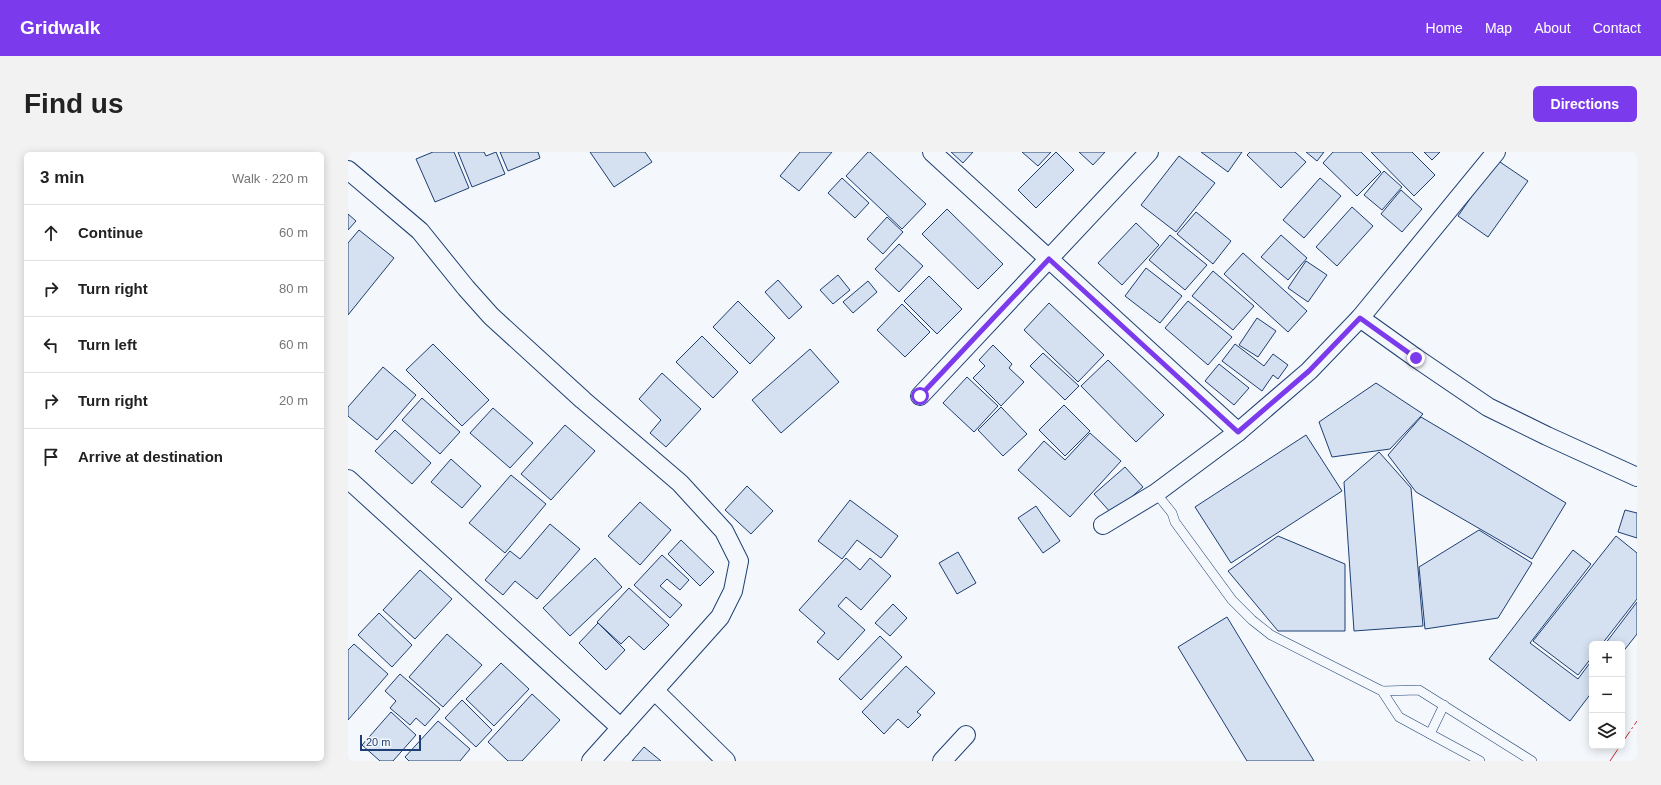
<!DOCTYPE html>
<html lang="en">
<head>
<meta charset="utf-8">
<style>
	:root { --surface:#fff; --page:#f2f2f2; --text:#222; --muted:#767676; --line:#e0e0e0; --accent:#7c3aed }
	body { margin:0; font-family:Arial,sans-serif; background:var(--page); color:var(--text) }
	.controls { position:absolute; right:12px; bottom:12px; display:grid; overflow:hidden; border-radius:6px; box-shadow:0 2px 10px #0003 }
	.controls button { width:36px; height:36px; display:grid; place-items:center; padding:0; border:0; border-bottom:1px solid var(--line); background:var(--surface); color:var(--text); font:20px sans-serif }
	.scale { position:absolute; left:12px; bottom:10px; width:61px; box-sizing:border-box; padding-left:4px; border:2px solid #1d3f73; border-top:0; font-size:11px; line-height:14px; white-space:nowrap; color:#1d3f73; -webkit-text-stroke:3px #f4f7fb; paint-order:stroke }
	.stop { position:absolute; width:12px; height:12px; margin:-9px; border:3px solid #7c3aed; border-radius:50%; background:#fff }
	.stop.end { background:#7c3aed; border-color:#fff; box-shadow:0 1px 4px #0008 }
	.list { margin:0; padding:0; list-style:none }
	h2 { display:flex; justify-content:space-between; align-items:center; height:52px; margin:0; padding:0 16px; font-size:17px }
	h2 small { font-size:13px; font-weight:400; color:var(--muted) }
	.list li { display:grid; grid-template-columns:26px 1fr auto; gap:12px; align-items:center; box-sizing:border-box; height:56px; padding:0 16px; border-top:1px solid var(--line) }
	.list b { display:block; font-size:15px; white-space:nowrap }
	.list em { font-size:13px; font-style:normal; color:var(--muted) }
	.icon { flex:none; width:22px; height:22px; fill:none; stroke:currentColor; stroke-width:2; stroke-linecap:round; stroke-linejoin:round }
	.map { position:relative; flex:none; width:1289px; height:609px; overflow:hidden; border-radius:6px }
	header { display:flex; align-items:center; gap:24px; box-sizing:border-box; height:56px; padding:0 20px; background:var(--accent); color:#fff }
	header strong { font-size:19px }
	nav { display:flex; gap:22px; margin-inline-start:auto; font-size:14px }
	.intro { display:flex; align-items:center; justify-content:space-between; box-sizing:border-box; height:96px; padding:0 24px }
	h1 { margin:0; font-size:28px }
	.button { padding:10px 18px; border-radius:6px; background:var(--accent); color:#fff; font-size:14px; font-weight:700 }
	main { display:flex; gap:24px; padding:0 24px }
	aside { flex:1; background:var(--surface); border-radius:6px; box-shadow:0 2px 10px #0003 }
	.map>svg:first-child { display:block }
	.building { fill:#d5e0f0; stroke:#1d3f73 }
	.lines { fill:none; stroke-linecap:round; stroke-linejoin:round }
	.service-casing { stroke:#1d3f73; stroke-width:10 }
	.minor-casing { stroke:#1d3f73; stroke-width:20 }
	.service { stroke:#f4f7fb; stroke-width:9 }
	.minor { stroke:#f4f7fb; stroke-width:18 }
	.power { stroke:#c62828; stroke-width:1; stroke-dasharray:14 3 2 3; stroke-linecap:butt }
	.route { stroke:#7c3aed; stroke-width:5 }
</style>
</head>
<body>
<header>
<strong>Gridwalk</strong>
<nav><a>Home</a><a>Map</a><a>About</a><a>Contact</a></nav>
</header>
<div class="intro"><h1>Find us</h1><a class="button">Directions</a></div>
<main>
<aside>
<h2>3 min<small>Walk · 220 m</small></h2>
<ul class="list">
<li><svg class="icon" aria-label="ahead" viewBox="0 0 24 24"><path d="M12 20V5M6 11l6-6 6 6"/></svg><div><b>Continue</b></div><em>60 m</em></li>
<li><svg class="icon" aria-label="right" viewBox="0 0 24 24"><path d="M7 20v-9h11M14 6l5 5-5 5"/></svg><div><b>Turn right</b></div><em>80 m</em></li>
<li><svg class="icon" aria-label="left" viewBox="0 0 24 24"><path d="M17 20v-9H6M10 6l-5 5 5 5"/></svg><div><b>Turn left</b></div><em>60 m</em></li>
<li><svg class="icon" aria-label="right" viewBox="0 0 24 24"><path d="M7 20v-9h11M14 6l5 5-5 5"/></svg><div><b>Turn right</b></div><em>20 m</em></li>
<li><svg class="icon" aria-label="arrive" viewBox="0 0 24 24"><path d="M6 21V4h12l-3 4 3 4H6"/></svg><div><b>Arrive at destination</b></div></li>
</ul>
</aside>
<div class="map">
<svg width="1289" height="609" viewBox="0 0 1289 609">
	<rect width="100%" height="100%" fill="#f4f7fb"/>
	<!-- building -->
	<g class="building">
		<path d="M85,0h21l15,36 -34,14 -19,-43z"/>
		<path d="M110,0h26l2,4 10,-4 9,22 -33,13z"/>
		<path d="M152,0h38l2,6 -32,13z"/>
		<path d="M242,0h55l7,10 -38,25z"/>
		<path d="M452,0h32l-33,39 -19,-15z"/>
		<path d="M520,0h2l56,52 -24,25 -56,-53z"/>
		<path d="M603,0h22l-10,11z"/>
		<path d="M674,0h29l-13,14z"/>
		<path d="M708,0l18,18 -38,38 -18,-18z"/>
		<path d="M731,0h26l-12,13z"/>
		<path d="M853,0h41l-14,20z"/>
		<path d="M902,0h45l11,10 -25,26 -34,-33z"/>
		<path d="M958,0h18l-7,9z"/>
		<path d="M985,0h28l20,20 -24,24 -34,-33z"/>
		<path d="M1023,0h41l23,23 -21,21z"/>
		<path d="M1076,0h16l-8,8z"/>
		<path d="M831,4l36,27 -39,49 -35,-27z"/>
		<path d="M1149,8l31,21 -40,56 -30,-21z"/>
		<path d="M1036,19l18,16 -20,23 -18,-15z"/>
		<path d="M494,26l27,25 -14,15 -27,-25z"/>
		<path d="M972,26l21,18 -37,42 -21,-18z"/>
		<path d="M1053,38l21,19 -20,23 -21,-18z"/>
		<path d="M1004,55l21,19 -36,40 -21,-19z"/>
		<path d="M599,57l56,55 -25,25 -56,-55z"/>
		<path d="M848,60l35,29 -18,23 -36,-30z"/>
		<path d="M0,62l8,7 -8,9z"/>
		<path d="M539,65l16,15 -20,22 -16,-15z"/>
		<path d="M788,71l23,22 -37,40 -24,-22z"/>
		<path d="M11,78l35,28 -46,57v-72z"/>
		<path d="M822,83l37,30 -22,25 -36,-30z"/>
		<path d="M933,83l26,23 -19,22 -27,-23z"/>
		<path d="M551,92l24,22 -24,26 -24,-23z"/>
		<path d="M895,101l64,58 -19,21 -64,-58z"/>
		<path d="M958,109l21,14 -19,27 -20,-14z"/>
		<path d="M798,116l36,28 -22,27 -35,-27z"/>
		<path d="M865,119l41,35 -21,24 -41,-34z"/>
		<path d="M490,123l12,15 -17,14 -13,-14z"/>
		<path d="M581,124l33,33 -25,25 -33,-33z"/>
		<path d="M430,128l24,27 -13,12 -24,-27z"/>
		<path d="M520,129l9,11 -24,21 -10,-11z"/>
		<path d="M390,149l37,37 -25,26 -37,-37z"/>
		<path d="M840,149l44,36 -24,28 -43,-37z"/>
		<path d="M701,151l55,52 -26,27 -54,-52z"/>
		<path d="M554,152l28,28 -25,25 -28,-27z"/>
		<path d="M909,166l19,13 -18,26 -19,-12z"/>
		<path d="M354,184l36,36 -25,26 -37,-36z"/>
		<path d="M85,192l56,56 -27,26 -56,-56z"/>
		<path d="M887,192l29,22 9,-12 15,11 -10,14 -5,-4 -11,16 -40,-30z"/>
		<path d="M645,193l19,19 -3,4 15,14 -23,24 -28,-28 12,-12 -6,-6z"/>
		<path d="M462,197l29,33 -58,51 -29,-33z"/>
		<path d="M695,201l36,33 -14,14 -35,-34z"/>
		<path d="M760,208l56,55 -28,27 -55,-56z"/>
		<path d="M871,212l30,24 -15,17 -29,-24z"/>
		<path d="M35,215l33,28 -39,45 -29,-24v-9z"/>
		<path d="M314,221l39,36 -35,38 -16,-14 11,-13 -22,-21z"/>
		<path d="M619,225l31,29 -24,26 -31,-29z"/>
		<path d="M1028,231l47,31 -33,35 -58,8 -13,-35z"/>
		<path d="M74,246l38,34 -20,22 -38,-34z"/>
		<path d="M716,253l26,26 -25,25 -26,-26z"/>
		<path d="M653,255l26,27 -24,22 -25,-26z"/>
		<path d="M145,256l40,35 -23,25 -40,-35z"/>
		<path d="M1073,265l145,86 -34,56 -116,-67 -28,-37z"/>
		<path d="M217,273l30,26 -44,49 -30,-26z"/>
		<path d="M47,278l36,33 -19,21 -37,-33z"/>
		<path d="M742,281l31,28 -51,56 -52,-47 26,-29 21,19z"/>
		<path d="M958,283l36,56 -111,72 -36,-56z"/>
		<path d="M1031,300l32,36 12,138 -69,5 -10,-149z"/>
		<path d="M103,307l30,27 -19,22 -31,-26z"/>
		<path d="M777,315l18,20 -31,27 -18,-20z"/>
		<path d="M163,323l35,29 -41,49 -36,-30z"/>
		<path d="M399,334l26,25 -22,23 -26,-24z"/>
		<path d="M502,348l48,36 -17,22 -24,-18 -15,19 -24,-18z"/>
		<path d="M292,350l31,28 -31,35 -32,-29z"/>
		<path d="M688,354l24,35 -17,12 -25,-35z"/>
		<path d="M1277,358l12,3v25l-19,-6z"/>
		<path d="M202,372l30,25 -43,50 -22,-18 -12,14 -18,-15 25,-29 10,8z"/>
		<path d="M1131,378l53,33 -34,55 -73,11 -6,-62z"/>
		<path d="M930,384l67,28v67h-67l-50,-60z"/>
		<path d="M1268,384l21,17v46l-35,45h-10v13l-14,18 -45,-34z"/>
		<path d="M333,388l33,32 -14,14 -32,-32z"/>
		<path d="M1225,398l18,14 -61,79 48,36 14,-19v32l-22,29 -81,-62z"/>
		<path d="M610,400l18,31 -19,11 -18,-31z"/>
		<path d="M314,403l27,25 -9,10 -13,-11 -7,7 22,19 -12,13 -36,-33z"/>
		<path d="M247,406l27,29 -52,49 -27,-28z"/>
		<path d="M498,406l14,12 10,-12 21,18 -30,34 -15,-13 -8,9 27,24 -27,30 -21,-18 8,-9 -26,-23z"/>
		<path d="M72,418l32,29 -37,40 -32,-29z"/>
		<path d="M281,436l40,37 -25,25 -15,-14 -8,8 -24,-22z"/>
		<path d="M1289,450v32l-15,19v-9h-17z"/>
		<path d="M545,452l14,14 -17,18 -15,-13z"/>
		<path d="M31,461l33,32 -20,22 -34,-32z"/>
		<path d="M879,465l87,144h-67l-69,-114z"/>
		<path d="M250,471l27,27 -19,20 -27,-27z"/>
		<path d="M99,482l35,31 -39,42 -34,-30z"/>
		<path d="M532,484l22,21 -41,43 -22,-21z"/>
		<path d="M6,492l34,30 -40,46v-70z"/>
		<path d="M153,511l28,26 -35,37 -28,-27z"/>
		<path d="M558,514l29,27 -18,19 4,3 -13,13 -10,-9 -14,15 -22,-22z"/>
		<path d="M52,522l40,35 -15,17 -9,-8 -6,7 -20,-17 6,-7 -11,-10z"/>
		<path d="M184,542l28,26 -38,41h-14l-20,-19z"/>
		<path d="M114,548l30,30 -16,17 -31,-29z"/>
		<path d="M43,560l25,23 -23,26h-13l-18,-16z"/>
		<path d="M90,569l32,28 -10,12h-51l-4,-4z"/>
		<path d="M296,595l17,14h-29z"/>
	</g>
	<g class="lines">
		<!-- service casing -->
		<g class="service-casing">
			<g id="service">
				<path d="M808,341l16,20 3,9 57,78 20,20 19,15 111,56 37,-1 113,71"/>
				<path d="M1034,539l17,26 81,44"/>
				<path d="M1082,582l14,-29"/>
			</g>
		</g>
		<!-- minor casing -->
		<g class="minor-casing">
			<g id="minor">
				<path d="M584,0l306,280"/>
				<path d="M0,18l72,61 46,57 25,28 92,84 97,83 44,48 15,30 -6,30 -13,26 -129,144"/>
				<path d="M1012,166l56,40 72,49 59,29 90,41"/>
				<path d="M572,244l229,-244"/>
				<path d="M0,327l273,249"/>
				<path d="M755,373l53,-32 82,-61 71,-61 51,-53 136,-166"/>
				<path d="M307,539l71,70"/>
				<path d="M594,609l24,-26"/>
			</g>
		</g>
		<!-- service -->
		<use href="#service" class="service"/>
		<!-- minor -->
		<use href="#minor" class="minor"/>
		<!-- power -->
		<g class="power">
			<path d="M1274,591l15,-22"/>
			<path d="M1262,609l10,-15"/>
		</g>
	</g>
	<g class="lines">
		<!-- route -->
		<path class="route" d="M572,244l129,-137 189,173 71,-61 51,-53 56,40"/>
	</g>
</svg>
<div class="controls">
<button>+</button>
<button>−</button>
<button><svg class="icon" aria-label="layers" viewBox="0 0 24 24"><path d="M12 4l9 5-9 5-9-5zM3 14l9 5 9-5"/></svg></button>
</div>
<div class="scale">20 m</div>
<div class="stop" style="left:572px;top:244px"></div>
<div class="stop end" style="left:1068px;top:206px"></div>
</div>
</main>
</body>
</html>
